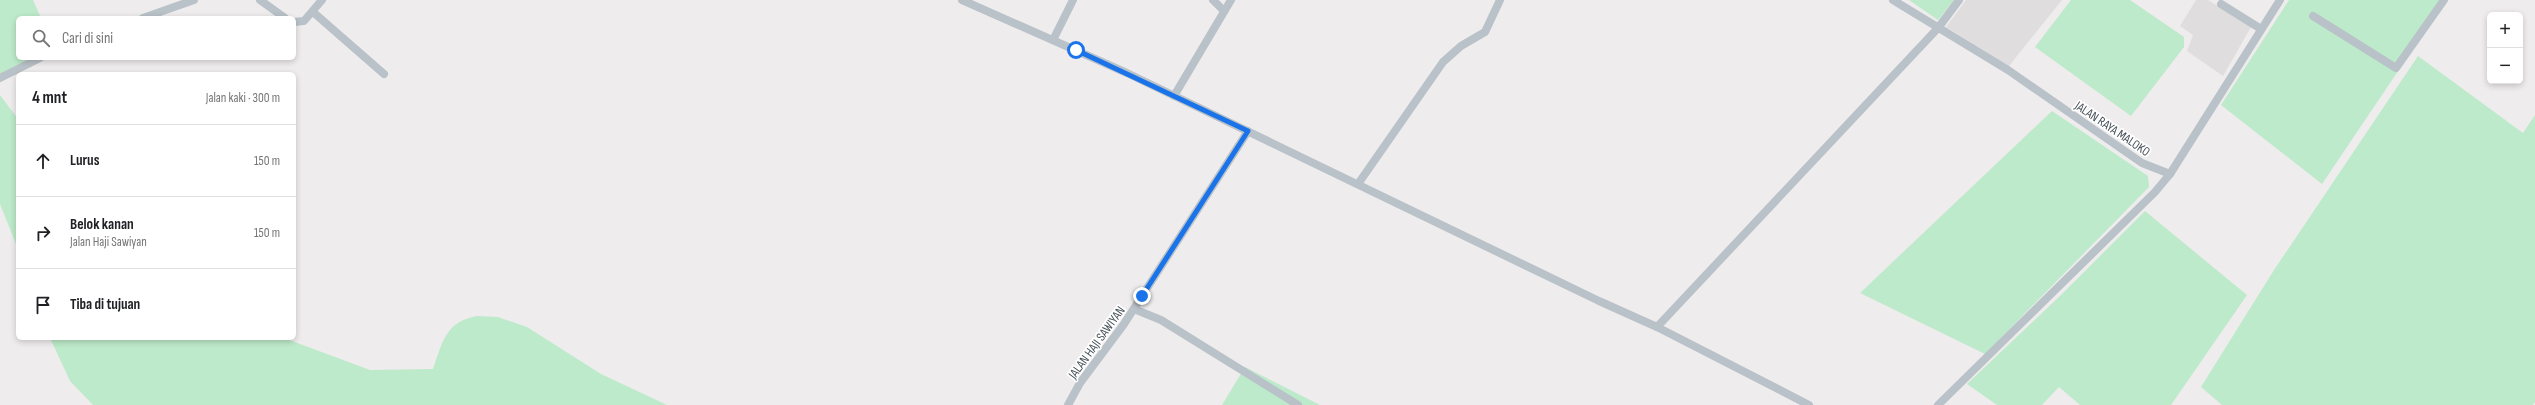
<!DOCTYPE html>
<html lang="id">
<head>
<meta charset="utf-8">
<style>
	:root { --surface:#fff; --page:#f6f6f6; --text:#202124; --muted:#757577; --line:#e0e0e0 }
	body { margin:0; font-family:"Sofia Sans Condensed",sans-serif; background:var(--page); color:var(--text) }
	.controls { position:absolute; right:12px; top:12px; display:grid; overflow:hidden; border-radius:6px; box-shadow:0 2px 6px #0003 }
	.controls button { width:36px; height:36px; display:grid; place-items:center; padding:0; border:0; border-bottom:1px solid var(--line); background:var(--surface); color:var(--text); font:20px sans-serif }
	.stop { position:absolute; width:12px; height:12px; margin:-9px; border:3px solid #1a73e8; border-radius:50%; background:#fff }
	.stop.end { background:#1a73e8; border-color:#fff; box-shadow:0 1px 4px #0008 }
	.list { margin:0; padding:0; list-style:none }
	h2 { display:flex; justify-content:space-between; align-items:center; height:52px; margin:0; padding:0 16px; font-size:17px }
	h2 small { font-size:13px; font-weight:400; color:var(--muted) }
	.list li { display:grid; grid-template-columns:26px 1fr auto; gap:12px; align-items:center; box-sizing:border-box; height:72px; padding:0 16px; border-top:1px solid var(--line) }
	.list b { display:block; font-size:15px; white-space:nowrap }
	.list p { margin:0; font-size:13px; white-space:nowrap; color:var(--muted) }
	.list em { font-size:13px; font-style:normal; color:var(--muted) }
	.icon { flex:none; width:22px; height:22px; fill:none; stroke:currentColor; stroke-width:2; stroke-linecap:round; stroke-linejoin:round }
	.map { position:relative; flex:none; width:2535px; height:405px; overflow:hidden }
	.search { position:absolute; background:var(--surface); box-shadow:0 2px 6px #0003; left:16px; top:16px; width:280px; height:44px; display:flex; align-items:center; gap:10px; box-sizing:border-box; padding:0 14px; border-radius:6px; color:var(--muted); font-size:15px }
	.panel { position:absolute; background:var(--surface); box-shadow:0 2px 6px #0003; left:16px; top:72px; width:280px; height:268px; border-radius:6px }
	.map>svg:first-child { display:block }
	.education { fill:#e0ddde }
	.green { fill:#bdeaca }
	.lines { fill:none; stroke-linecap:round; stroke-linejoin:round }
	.minor { stroke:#b9c2c8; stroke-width:8 }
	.route { stroke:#1a73e8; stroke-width:5 }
	.labels { text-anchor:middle; stroke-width:3.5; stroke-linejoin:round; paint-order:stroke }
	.street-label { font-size:13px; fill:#465158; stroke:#fff }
</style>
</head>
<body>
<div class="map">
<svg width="2535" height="405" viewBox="0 0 2535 405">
	<rect width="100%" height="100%" fill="#efeced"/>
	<!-- education -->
	<g class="education">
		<path d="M1966,0h96l-53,66 -63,-39z"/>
		<path d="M2196,0h12l43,27 -28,49 -36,-25 6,-16 -13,-9z"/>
	</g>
	<!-- green -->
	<g class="green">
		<path d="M0,0h33l8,18h-23v40h16l-34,19z"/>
		<path d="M1909,0h45l-16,20z"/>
		<path d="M2071,0h59l54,37v10l-53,69 -96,-69z"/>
		<path d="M2289,0h157l-124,184 -101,-79z"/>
		<path d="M2418,56l105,77 12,-18v287l-2,3h-311l-21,-18 73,-117z"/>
		<path d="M0,95l18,24v130l-18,-45z"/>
		<path d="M2052,111l96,65 1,11 -164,167 -125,-61z"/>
		<path d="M2145,211l102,84 -76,110h-91l-21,-18 -17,18h-45l-30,-21 93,-88z"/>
		<path d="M477,316l21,1 29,10 74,47 66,31h-574l-23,-24 -20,-43h234l86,32 63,-1c9,-26 13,-48 44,-53z"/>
		<path d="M1245,367l75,38h-98z"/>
	</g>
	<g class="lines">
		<!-- minor -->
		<g class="minor">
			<path d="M260,0l25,18"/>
			<path d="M962,0l165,73 472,228 58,26 152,78"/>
			<path d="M1213,0l11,11"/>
			<path d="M1893,0l115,70 134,93 28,11 110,-174"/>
			<path d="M2221,4l40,25"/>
			<path d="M313,12l71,62"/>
			<path d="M2313,16l83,52 48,-68"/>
			<path d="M143,18l51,-18"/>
			<path d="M294,22l10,-1 18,-21"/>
			<path d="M1053,40l20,-40"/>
			<path d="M0,78l40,-20"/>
			<path d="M1174,96l57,-96"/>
			<path d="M1358,184l85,-122 18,-16 24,-14 15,-32"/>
			<path d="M1134,309l27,11 137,85"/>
			<path d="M1657,327l281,-299 21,-28"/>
			<path d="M1068,405l12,-22 44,-59 124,-193"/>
			<path d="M1938,405l217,-213 15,-18"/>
		</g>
	</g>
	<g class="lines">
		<!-- route -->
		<path class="route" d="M1076,50l172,81 -106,165"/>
	</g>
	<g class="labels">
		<!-- street labels -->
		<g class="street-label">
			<text transform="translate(2113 128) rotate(34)" y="5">JALAN RAYA MALOKO</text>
			<text transform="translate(1096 342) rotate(-54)" y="5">JALAN HAJI SAWIYAN</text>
		</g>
	</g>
</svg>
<div class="controls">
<button>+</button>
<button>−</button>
</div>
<div class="stop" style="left:1076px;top:50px"></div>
<div class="stop end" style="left:1142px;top:296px"></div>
<div class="search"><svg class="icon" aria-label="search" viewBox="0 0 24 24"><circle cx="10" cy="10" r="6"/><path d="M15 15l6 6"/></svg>Cari di sini</div>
<section class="panel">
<h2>4 mnt<small>Jalan kaki · 300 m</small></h2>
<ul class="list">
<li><svg class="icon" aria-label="ahead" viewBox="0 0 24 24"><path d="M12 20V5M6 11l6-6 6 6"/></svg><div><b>Lurus</b></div><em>150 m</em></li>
<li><svg class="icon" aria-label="right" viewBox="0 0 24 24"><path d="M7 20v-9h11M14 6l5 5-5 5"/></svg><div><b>Belok kanan</b><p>Jalan Haji Sawiyan</p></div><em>150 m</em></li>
<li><svg class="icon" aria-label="arrive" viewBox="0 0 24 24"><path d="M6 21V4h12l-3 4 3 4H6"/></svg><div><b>Tiba di tujuan</b></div></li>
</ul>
</section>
</div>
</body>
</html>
